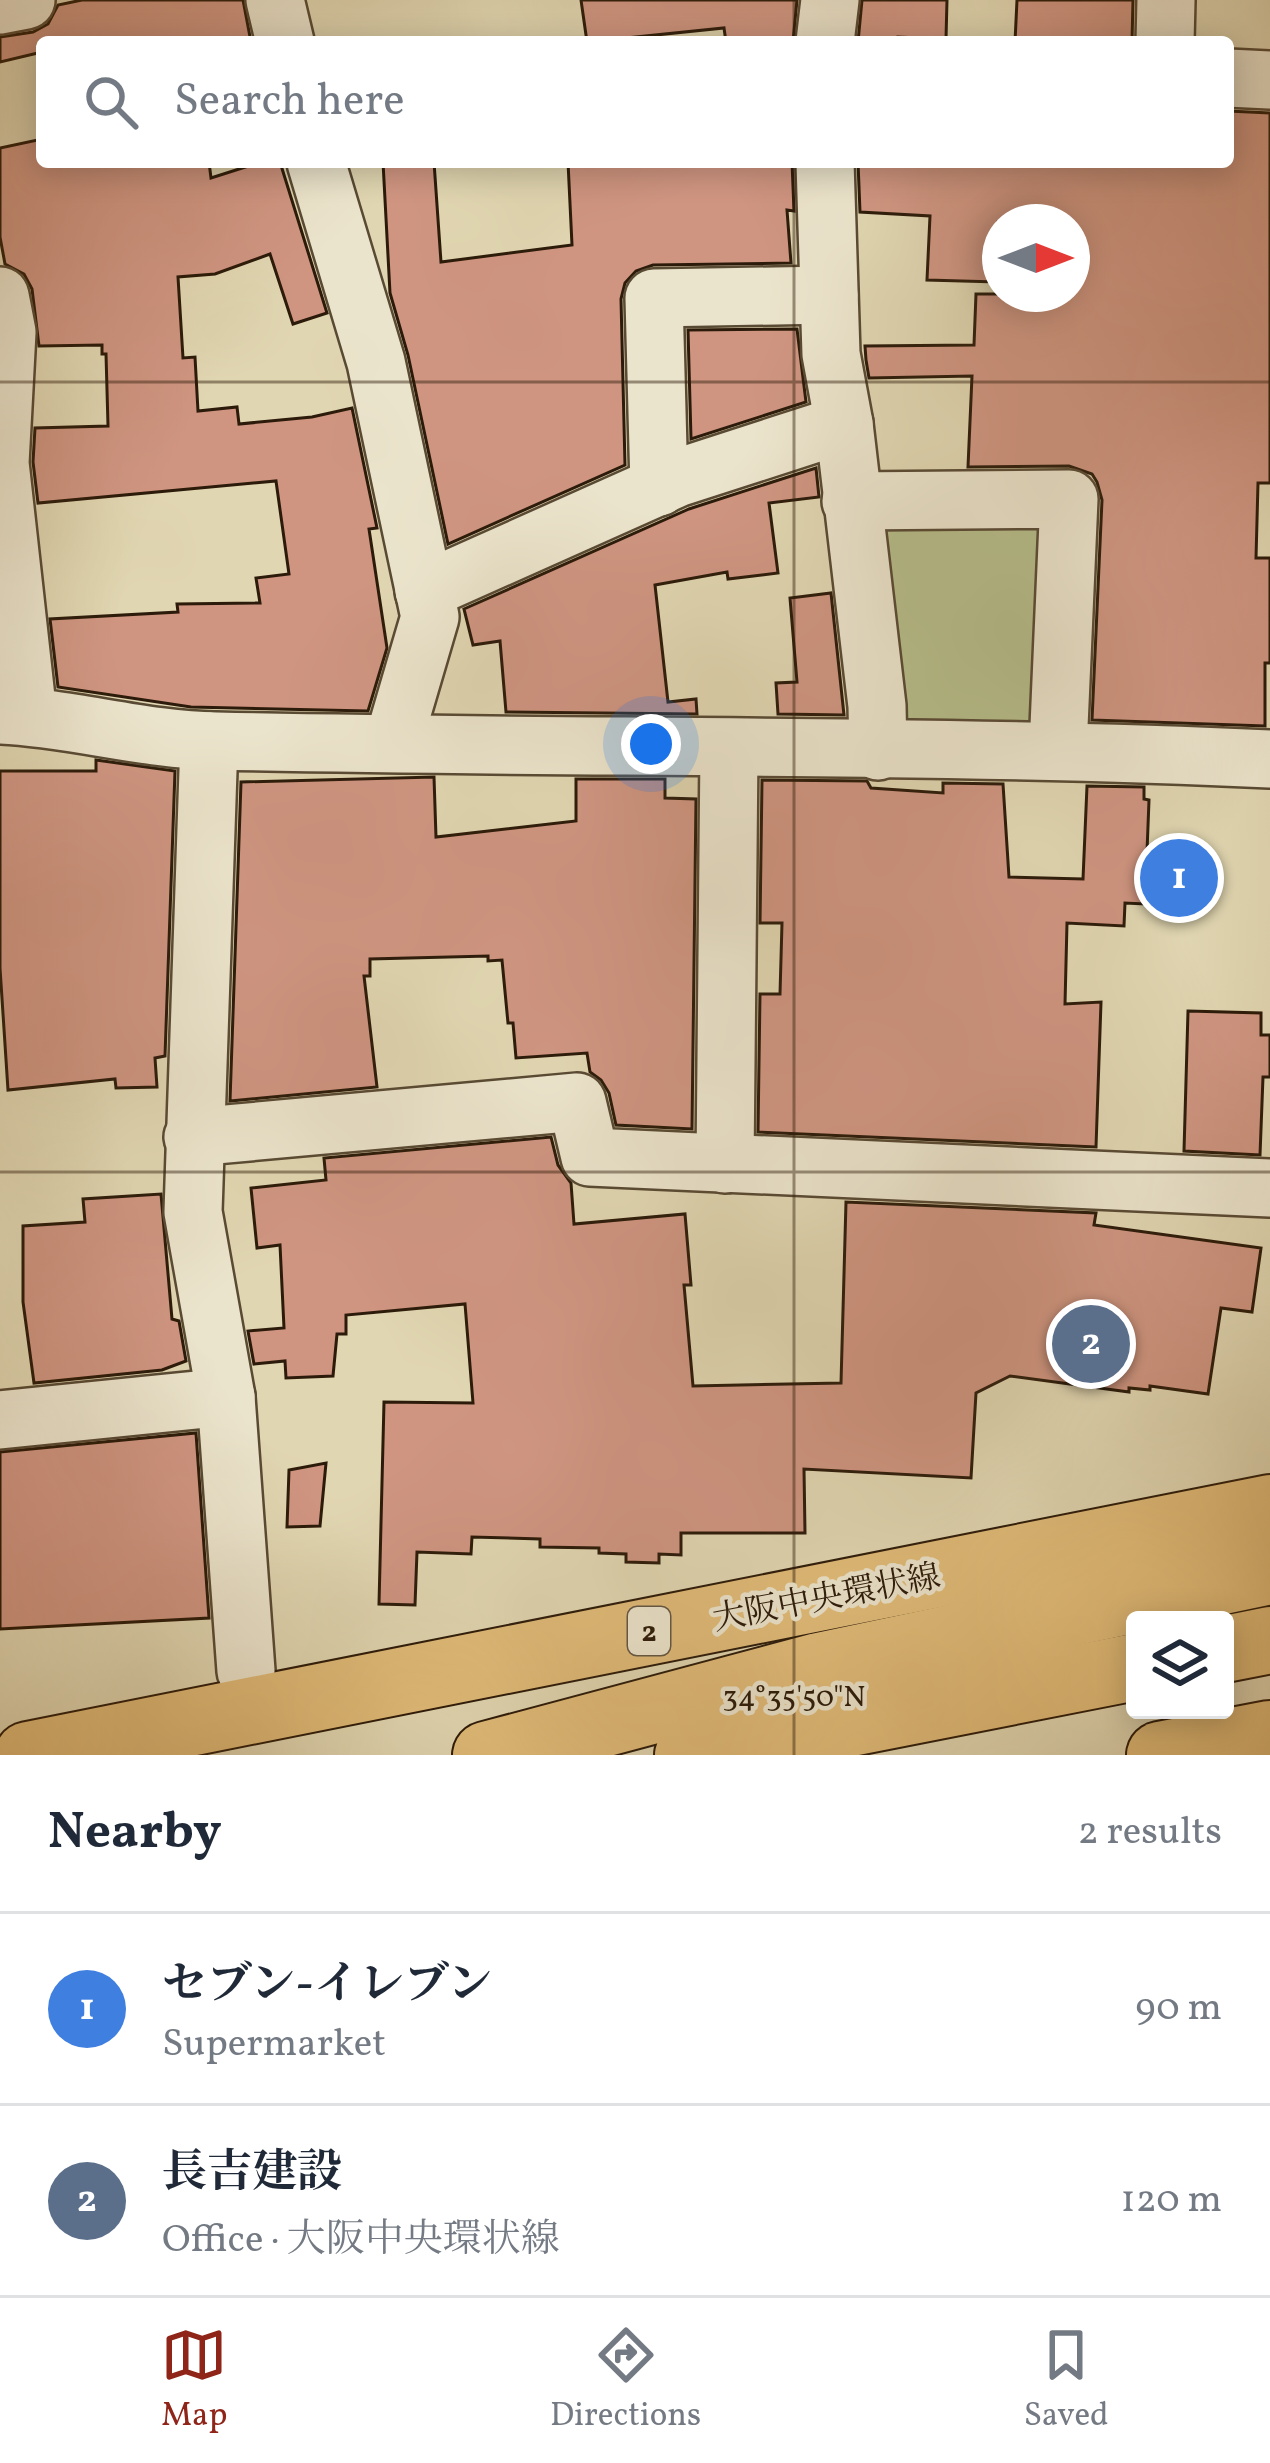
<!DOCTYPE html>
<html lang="en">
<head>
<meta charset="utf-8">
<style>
	:root { --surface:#fff; --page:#f2f2f3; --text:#1f2937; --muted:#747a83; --line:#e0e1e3; --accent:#8f2418 }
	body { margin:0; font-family:Vollkorn,"Noto Serif JP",serif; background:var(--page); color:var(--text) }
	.controls { position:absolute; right:36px; bottom:36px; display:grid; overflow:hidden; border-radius:12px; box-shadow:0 6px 30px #0003 }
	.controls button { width:108px; height:108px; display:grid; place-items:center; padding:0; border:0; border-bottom:3px solid var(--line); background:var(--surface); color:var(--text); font:60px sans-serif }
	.compass { position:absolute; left:982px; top:204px; width:108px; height:108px; border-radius:50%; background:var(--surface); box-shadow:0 6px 30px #0003; rotate:90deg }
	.you { position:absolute; left:651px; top:744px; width:42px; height:42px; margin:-30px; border:9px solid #fff; border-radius:50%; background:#1a73e8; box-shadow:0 0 0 18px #1a73e833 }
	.badge { display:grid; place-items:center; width:78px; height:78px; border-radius:50%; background:var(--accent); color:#fff; font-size:39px; font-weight:700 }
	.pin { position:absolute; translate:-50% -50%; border:6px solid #fff; box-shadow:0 3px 12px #0006 }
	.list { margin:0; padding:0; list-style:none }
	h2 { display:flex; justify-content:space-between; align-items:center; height:156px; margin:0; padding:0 48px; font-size:51px }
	h2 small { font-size:39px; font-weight:400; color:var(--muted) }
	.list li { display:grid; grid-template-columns:78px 1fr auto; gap:36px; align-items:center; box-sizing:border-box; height:192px; padding:0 48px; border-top:3px solid var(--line) }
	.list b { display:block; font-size:45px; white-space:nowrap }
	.list p { margin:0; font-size:39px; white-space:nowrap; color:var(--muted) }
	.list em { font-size:39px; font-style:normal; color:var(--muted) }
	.icon { flex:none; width:66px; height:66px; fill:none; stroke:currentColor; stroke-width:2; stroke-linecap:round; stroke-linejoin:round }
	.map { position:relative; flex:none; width:1270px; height:1755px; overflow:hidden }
	.search { position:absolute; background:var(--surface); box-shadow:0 6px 30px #0003; left:36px; right:36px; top:36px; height:132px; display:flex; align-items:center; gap:30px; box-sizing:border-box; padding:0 42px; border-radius:12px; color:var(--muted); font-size:45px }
	.sheet { height:540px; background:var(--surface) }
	nav { display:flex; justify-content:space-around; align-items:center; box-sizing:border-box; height:168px; border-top:3px solid var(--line); background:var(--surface); font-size:33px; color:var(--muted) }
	nav a { display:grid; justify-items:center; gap:6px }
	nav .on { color:var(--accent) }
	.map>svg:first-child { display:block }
	.green { fill:#b5bd8a; stroke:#706c4a; stroke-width:3 }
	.building { fill:#cf9581; stroke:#2c1b0a; stroke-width:3 }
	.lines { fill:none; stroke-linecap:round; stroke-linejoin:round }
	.minor-casing { stroke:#594a34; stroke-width:62 }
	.major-casing { stroke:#2c1b0a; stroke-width:70 }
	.highway-casing { stroke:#2c1b0a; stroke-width:70 }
	.minor { stroke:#ebe4cc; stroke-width:57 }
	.major { stroke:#e0bb78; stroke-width:66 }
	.highway { stroke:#e0bb78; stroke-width:66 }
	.ticks { fill:none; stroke:#2c1b0a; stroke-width:3; stroke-opacity:0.45 }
	.labels { text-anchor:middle; stroke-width:9; stroke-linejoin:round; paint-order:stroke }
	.shield { fill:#ebe4cc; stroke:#655744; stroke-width:3 }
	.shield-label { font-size:30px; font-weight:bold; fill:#2c1b0a }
	.street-label { font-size:33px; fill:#2c1b0a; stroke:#ebe4cc }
	.ticks-label { font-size:30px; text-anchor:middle; fill:#2c1b0a; stroke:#ebe4cc; stroke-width:9; stroke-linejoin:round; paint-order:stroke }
</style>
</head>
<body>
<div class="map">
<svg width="1270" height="1755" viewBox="0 0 1270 1755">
	<rect width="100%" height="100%" fill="#e0d6b1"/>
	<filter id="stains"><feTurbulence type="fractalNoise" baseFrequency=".00167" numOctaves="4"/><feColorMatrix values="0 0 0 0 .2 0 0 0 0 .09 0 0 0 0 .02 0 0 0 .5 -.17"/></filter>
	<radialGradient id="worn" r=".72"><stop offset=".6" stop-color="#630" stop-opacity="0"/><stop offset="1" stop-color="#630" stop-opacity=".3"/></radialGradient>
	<!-- green -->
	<path class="green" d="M1040,509l-6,227 -139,-12 -18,-212z"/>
	<!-- building -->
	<g class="building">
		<path d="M82,0h161l8,42h-209v10l-42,10v-25l33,-5 15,-8 10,-19z"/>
		<path d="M581,0h216l-4,42h-67l-2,-14 -137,14z"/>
		<path d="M862,0h85l-1,39 -48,-2v5h-40z"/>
		<path d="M1017,0h116l-1,42h-117z"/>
		<path d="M1228,111l42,2v370h-12l-2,75h14v105h-5v63l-173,-6 10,-220 -5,-18 -5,-8 -23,-8 -101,1 4,-91 -103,2 -3,-18 -1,-14 109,-1 2,-51h96v-72h-74l-1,60 -70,-2 3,-64 -70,-4 -2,-50h370z"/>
		<path d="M42,139v23h167l2,16 50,-16h19l47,151 -34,11 -23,-70 -55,20 -37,3 5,81 12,-1 3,54 39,-4 2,17 73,-7 40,-9 25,120 -8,1 18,119 -19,63 -177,-4 -133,-20 -8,-68 128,-7 -1,-8 83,-1 -4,-25 33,-4 -13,-93 -238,22 -5,-41 2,-34 73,-2 -2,-72h-4v-9l-63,1 -7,-57 -8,-15 -19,-10 -5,-27v-89z"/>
		<path d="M383,162h51l7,100 131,-17 -4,-83h224l2,49 -7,-1 4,53 -138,2 -17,6 -11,12 -4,16 4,166 -177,79 -40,-189 -18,-62z"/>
		<path d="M797,329l9,73 -115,37 -3,-109z"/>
		<path d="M816,468l3,29 -50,6 9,70 -50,6 -1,-7 -72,13 13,117 28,-3 1,15 -191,-2 -6,-71 -27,4 -9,-36 225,-100z"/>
		<path d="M831,593l13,122 -66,-1 -2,-31 21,-1 -7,-84z"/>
		<path d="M96,760l79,11 -10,285 -10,2 2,29 -41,1 -1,-9 -107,11 -8,-122v-197h96z"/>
		<path d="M434,777l2,60 140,-16v-42h89v19l31,1 -4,330 -76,-4 -7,-32 -8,-13 -11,-8 -3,-19 -71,5 -3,-35h-5l-6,-63 -14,1v-5l-118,3v17h-6l13,111 -147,14 11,-319z"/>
		<path d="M762,780l105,1 4,7 72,5v-10l60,1 6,93 74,2 4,-93 57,1v12l5,1 -4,104 -20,-1 -1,23 -57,-3 -2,81 36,-2 -5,145 -338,-15 2,-138h20l2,-71h-22z"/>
		<path d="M1188,1011l73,2v22h9v42h-7l-3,78 -76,-4z"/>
		<path d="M551,1137l7,28 13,18 3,41 111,-10 6,71h-7l9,101 148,-3 5,-181 250,11 -2,12 167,23 -9,64 -31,-4 -13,86 -58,-8v4l-21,-2v4l-119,-16 -34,17 -5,85 -167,-9 1,64h-124v22l-22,-1v9l-33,-1v-8l-27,-1v-5l-59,-1v-8l-68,-2 -1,17 -54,-2 -2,53 -36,-1 5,-202 89,1 -8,-99 -119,11v19h-9l-4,42 -47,2 -1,-17 -31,3 -6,-33 36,-3 -4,-83 -23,3 -6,-60 75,-8 -2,-22z"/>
		<path d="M161,1194l11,125 7,2 7,40 -24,9 -128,13 -11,-81v-76l62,-4 -2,-23z"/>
		<path d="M196,1433l13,185 -209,11v-177z"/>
		<path d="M326,1463l-6,63 -33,1 2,-57z"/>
	</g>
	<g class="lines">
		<!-- minor casing -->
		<g class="minor-casing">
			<g id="minor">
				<path d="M275,0l10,42"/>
				<path d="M0,5l26,-5"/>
				<path d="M825,42l5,-42"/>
				<path d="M1165,42l1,-42"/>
				<path d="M1228,78l42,2"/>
				<path d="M316,162l60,200 54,255 -37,126"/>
				<path d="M825,162l6,192 13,70 33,282 1,45"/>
				<path d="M0,296l7,36 -7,131 28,253"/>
				<path d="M659,487l-5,-189 175,-3"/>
				<path d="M851,501l218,-2 -11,250"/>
				<path d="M424,591l253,-113 167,-54"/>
				<path d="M0,715c72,3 144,25 216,26 351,8 703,2 1054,18"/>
				<path d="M209,741l-16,471 33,185 20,274"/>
				<path d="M193,1137l384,-35 13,55 680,31"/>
				<path d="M725,1164l4,-415"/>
				<path d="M0,1420l226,-23"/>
			</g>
		</g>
		<!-- major casing -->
		<g class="major-casing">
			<path id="major" d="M28,1755l1242,-247"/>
		</g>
		<!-- highway casing -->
		<g class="highway-casing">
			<g id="highway">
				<path d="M1225,1649l45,-9"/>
				<path d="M486,1755l333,-89 451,-95"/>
				<path d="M688,1755l447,-88"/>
				<path d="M1160,1755l110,-21"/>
			</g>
		</g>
		<!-- minor -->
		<use href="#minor" class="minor"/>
		<!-- major -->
		<use href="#major" class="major"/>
		<!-- highway -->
		<use href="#highway" class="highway"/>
	</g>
	<!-- ticks -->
	<path class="ticks" d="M794,0v42M794,162v1593M0,382h1270M0,1172h1270"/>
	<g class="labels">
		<!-- shield labels -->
		<rect class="shield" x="628" y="1607" width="42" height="48" rx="9"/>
		<g class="shield-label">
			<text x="649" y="1641">2</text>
		</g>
		<!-- street labels -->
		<g class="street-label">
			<text transform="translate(826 1596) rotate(-11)" y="12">大阪中央環状線</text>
		</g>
	</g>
	<g class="ticks-label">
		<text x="794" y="1706">34°35'50"N</text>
	</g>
	<rect width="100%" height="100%" filter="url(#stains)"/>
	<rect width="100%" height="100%" fill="url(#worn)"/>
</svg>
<div class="controls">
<button><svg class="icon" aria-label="layers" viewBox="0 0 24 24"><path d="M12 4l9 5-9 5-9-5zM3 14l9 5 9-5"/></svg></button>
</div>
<svg class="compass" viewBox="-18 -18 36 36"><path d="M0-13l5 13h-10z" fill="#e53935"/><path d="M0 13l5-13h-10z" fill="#747a83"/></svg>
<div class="you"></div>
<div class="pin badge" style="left:1179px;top:878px;background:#3f7fe0">1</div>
<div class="pin badge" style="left:1091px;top:1344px;background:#5c6f8a">2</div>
<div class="search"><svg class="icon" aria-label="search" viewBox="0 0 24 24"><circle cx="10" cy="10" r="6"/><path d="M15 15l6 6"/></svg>Search here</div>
</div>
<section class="sheet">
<h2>Nearby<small>2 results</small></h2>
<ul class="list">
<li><span class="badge" style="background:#3f7fe0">1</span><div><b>セブン-イレブン</b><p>Supermarket</p></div><em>90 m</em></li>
<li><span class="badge" style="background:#5c6f8a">2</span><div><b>長吉建設</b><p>Office · 大阪中央環状線</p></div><em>120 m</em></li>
</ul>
</section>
<nav>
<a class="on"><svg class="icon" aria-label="map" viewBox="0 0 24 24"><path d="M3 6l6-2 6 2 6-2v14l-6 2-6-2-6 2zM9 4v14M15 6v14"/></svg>Map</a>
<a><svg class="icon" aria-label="directions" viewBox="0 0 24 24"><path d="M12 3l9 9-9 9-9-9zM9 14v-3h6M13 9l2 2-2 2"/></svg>Directions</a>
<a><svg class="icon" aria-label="saved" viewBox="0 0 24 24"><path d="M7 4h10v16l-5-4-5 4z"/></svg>Saved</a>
</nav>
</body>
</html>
